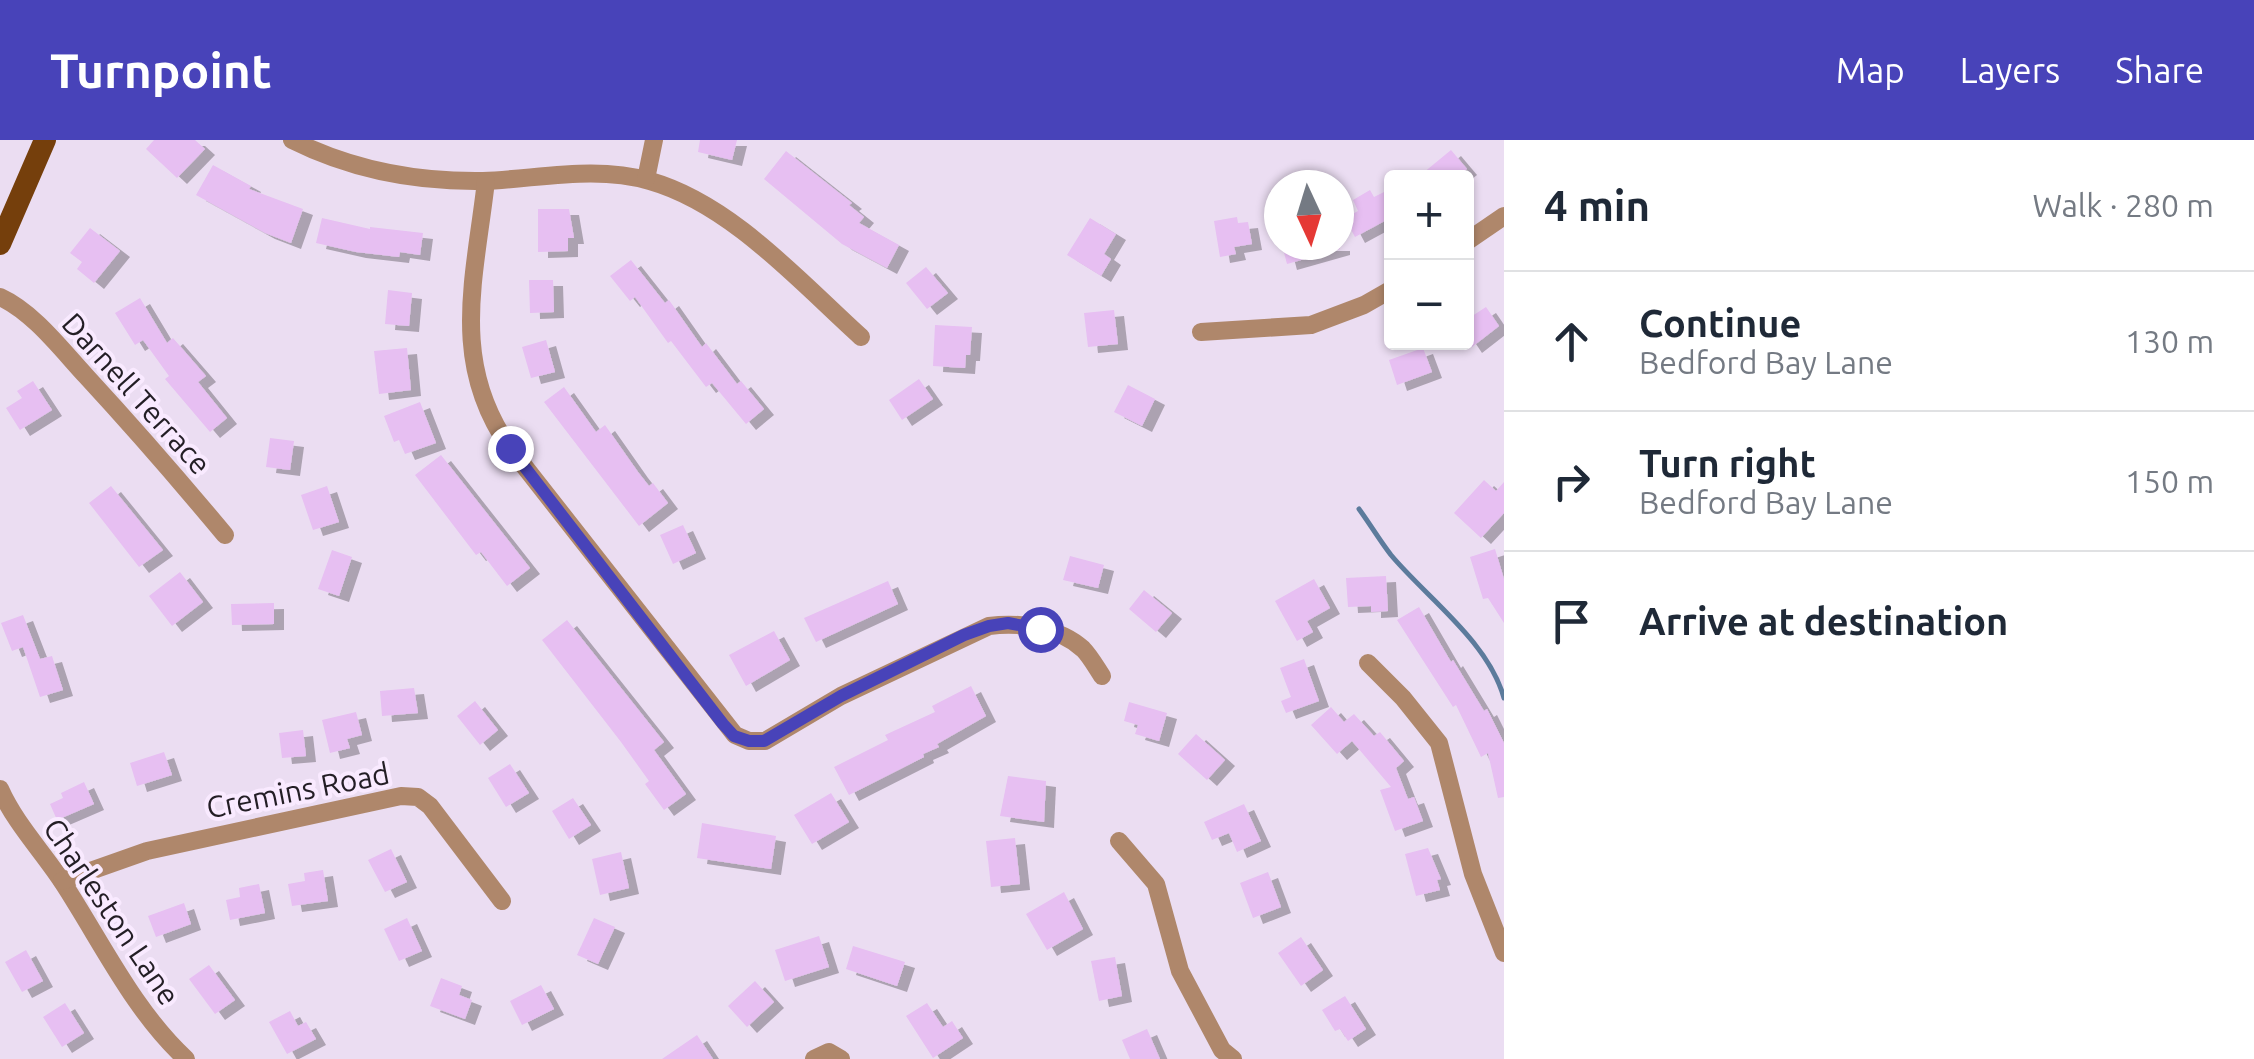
<!DOCTYPE html>
<html lang="en">
<head>
<meta charset="utf-8">
<style>
	:root { --surface:#fff; --page:#f6f6f7; --text:#1f2937; --muted:#747a83; --line:#e0e1e3; --accent:#4843b9 }
	body { margin:0; font-family:Ubuntu,sans-serif; background:var(--page); color:var(--text) }
	.controls { position:absolute; right:30px; top:30px; display:grid; overflow:hidden; border-radius:10px; box-shadow:0 2px 8px #0004 }
	.controls button { width:90px; height:90px; display:grid; place-items:center; padding:0; border:0; border-bottom:2px solid var(--line); background:var(--surface); color:var(--text); font:50px sans-serif }
	.compass { position:absolute; left:1264px; top:30px; width:90px; height:90px; border-radius:50%; background:var(--surface); box-shadow:0 2px 8px #0004; rotate:176deg }
	.stop { position:absolute; width:30px; height:30px; margin:-22px; border:8px solid #4843b9; border-radius:50%; background:#fff }
	.stop.end { background:#4843b9; border-color:#fff; box-shadow:0 2px 10px #0008 }
	.list { margin:0; padding:0; list-style:none }
	h2 { display:flex; justify-content:space-between; align-items:center; height:130px; margin:0; padding:0 40px; font-size:42px }
	h2 small { font-size:32px; font-weight:400; color:var(--muted) }
	.list li { display:grid; grid-template-columns:65px 1fr auto; gap:30px; align-items:center; box-sizing:border-box; height:140px; padding:0 40px; border-top:2px solid var(--line) }
	.list b { display:block; font-size:38px; white-space:nowrap }
	.list p { margin:0; font-size:32px; white-space:nowrap; color:var(--muted) }
	.list em { font-size:32px; font-style:normal; color:var(--muted) }
	.icon { flex:none; width:55px; height:55px; fill:none; stroke:currentColor; stroke-width:2; stroke-linecap:round; stroke-linejoin:round }
	.map { position:relative; flex:none; width:1504px; height:919px; overflow:hidden }
	header { display:flex; align-items:center; gap:60px; box-sizing:border-box; height:140px; padding:0 50px; background:var(--accent); color:#fff }
	header strong { font-size:48px }
	nav { display:flex; gap:55px; margin-inline-start:auto; font-size:35px }
	main { display:flex }
	aside { flex:1; background:var(--surface) }
	.map>svg:first-child { display:block }
	.lines { fill:none; stroke-linecap:round; stroke-linejoin:round }
	.stream { stroke:#5c7b9c; stroke-width:5 }
	.building { fill:#e7bff2; filter:url(#shadow) }
	.minor { stroke:#af876b; stroke-width:18 }
	.major { stroke:#753f0c; stroke-width:22 }
	.route { stroke:#4843b9; stroke-width:12 }
	.labels { text-anchor:middle; stroke-width:8; stroke-linejoin:round; paint-order:stroke }
	.street-label { font-size:30px; fill:#231e25; stroke:#f9eaff }
</style>
</head>
<body>
<header>
<strong>Turnpoint</strong>
<nav><a>Map</a><a>Layers</a><a>Share</a></nav>
</header>
<main>
<div class="map">
<svg width="1504" height="919" viewBox="0 0 1504 919">
	<defs>
		<filter id="shadow"><feDropShadow dx="10" dy="6" stdDeviation="0" flood-color="#0004"/></filter>
	</defs>
	<rect width="100%" height="100%" fill="#ebddf2"/>
	<g class="lines">
		<!-- stream -->
		<path class="stream" d="M1359,369c11,15 21,32 32,46 36,43 97,86 113,143"/>
	</g>
	<!-- building -->
	<g class="building">
		<path d="M154,0h41l10,9 -28,29 -31,-29z"/>
		<path d="M700,0h37l-5,20 -34,-8z"/>
		<path d="M1451,10l16,19 -11,9h-39z"/>
		<path d="M786,11l66,52 -3,2 15,12 -5,6 40,22 -12,23 -45,-24 -78,-65z"/>
		<path d="M213,25l38,21 -2,3 54,20 -12,34 -26,-10 -69,-38z"/>
		<path d="M1392,48v29l-37,20 -10,-19 13,-7 -5,-11 17,-10 4,7z"/>
		<path d="M538,69h31l5,29h-6v13l-30,1z"/>
		<path d="M1237,77l1,6 10,-1 4,22 -18,3 2,7 -16,3 -6,-36z"/>
		<path d="M322,78l48,11v-2l53,6 -3,22 -20,-3 -1,5 -43,-5 -40,-9z"/>
		<path d="M1090,78l26,16 -12,20 7,5 -10,17 -34,-21z"/>
		<path d="M90,88l30,23 -26,32 -17,-14 5,-7 -12,-9z"/>
		<path d="M1282,105h58v4l-53,15z"/>
		<path d="M631,120l34,43 4,-3 33,47 4,-4 31,41 4,-3 23,28 -18,15 -34,-41 -6,4 -35,-46 -3,2 -33,-46 -5,4 -20,-25z"/>
		<path d="M926,127l22,26 -21,16 -21,-26z"/>
		<path d="M529,140h24l1,32 -24,1z"/>
		<path d="M388,150l24,3 -3,33 -24,-2z"/>
		<path d="M140,158l27,45 6,-5 33,38 -8,6 29,36 -17,14 -45,-53 4,-3 -26,-36 -8,5 -20,-32z"/>
		<path d="M1486,167l13,19 -27,21 -6,-9v-18z"/>
		<path d="M1114,170l4,34 -30,3 -4,-34z"/>
		<path d="M935,185l37,2 -2,28h-4l-1,13 -32,-2z"/>
		<path d="M546,200l9,32 -24,6 -9,-31z"/>
		<path d="M407,208l4,42 -32,4 -5,-43z"/>
		<path d="M1423,208l9,24 -35,13 -8,-25z"/>
		<path d="M919,239l14,20 -31,21 -13,-20z"/>
		<path d="M33,241l19,29 -32,20 -14,-22 16,-10 -5,-7z"/>
		<path d="M1128,245l27,14 -13,27 -28,-14z"/>
		<path d="M564,247l32,45 9,-7 33,47 11,14 4,-3 15,20 -29,23 -95,-124z"/>
		<path d="M420,262l16,41 -31,11 -6,-14 -5,2 -10,-26z"/>
		<path d="M270,298l24,3 -4,29 -24,-3z"/>
		<path d="M441,315l89,113 -23,18 -26,-34 -5,3 -61,-80z"/>
		<path d="M1484,340l12,11 8,-9v31l-23,25 -27,-25z"/>
		<path d="M111,346l52,64 -24,17 -50,-64z"/>
		<path d="M327,346l12,36 -26,8 -12,-35z"/>
		<path d="M683,385l13,28 -23,11 -13,-29z"/>
		<path d="M1495,409l9,30v44l-16,-25 -5,1 -13,-42z"/>
		<path d="M332,410l20,7 -13,39 -21,-7z"/>
		<path d="M1070,416l34,9 -6,23 -35,-8z"/>
		<path d="M180,432l23,30 -31,24 -23,-30z"/>
		<path d="M1386,436l2,35 -17,1v-6l-23,1 -2,-29z"/>
		<path d="M1314,439l16,29 -23,13 6,11 -16,9 -22,-40z"/>
		<path d="M888,441l10,23 -82,38 -12,-24z"/>
		<path d="M1144,450l28,23 -16,19 -27,-23z"/>
		<path d="M274,463v21l-42,1 -1,-21z"/>
		<path d="M1419,467l32,55 2,-2 31,51 3,-2 17,34v54l-6,1 -10,-45 -7,4 -25,-52 -3,2 -56,-87z"/>
		<path d="M23,475l17,44 12,-3 11,34 -23,7 -17,-50 -11,4 -11,-28z"/>
		<path d="M567,480l97,122 -10,8 32,44 -22,16 -19,-26 4,-3 -28,-39 -79,-102z"/>
		<path d="M774,491l16,29 -44,26 -17,-31z"/>
		<path d="M1304,519l15,42 -33,12 -5,-12 10,-4 -11,-29z"/>
		<path d="M971,546l15,30 -49,28 2,3 -16,7 1,3 -75,38 -15,-28 54,-27 -3,-5 50,-23 -3,-6z"/>
		<path d="M414,548l4,25 -36,3 -2,-25z"/>
		<path d="M475,561l23,29 -18,15 -23,-29z"/>
		<path d="M1129,562l38,11 -8,28 -24,-7 3,-9 -14,-4z"/>
		<path d="M1331,567l13,15 10,-8 20,22 6,-4 24,29 -8,7 12,31 6,-2 9,24 -28,10 -15,-41 11,-3 -39,-46 -15,13 -26,-29z"/>
		<path d="M356,572l6,23 -15,4 3,9 -20,5 -8,-33z"/>
		<path d="M303,590l3,26 -24,2 -3,-25z"/>
		<path d="M1196,594l29,26 -18,20 -29,-26z"/>
		<path d="M164,612l8,23 -35,11 -7,-23z"/>
		<path d="M510,624l19,29 -23,14 -18,-29z"/>
		<path d="M1008,636l38,5 -2,41 -44,-6z"/>
		<path d="M84,642l10,22 -37,16 -7,-16 13,-6 -2,-5z"/>
		<path d="M831,653l18,29 -37,22 -18,-29z"/>
		<path d="M573,658l18,27 -22,14 -17,-28z"/>
		<path d="M1244,664l17,37 -24,11 -8,-19 -17,7 -8,-18z"/>
		<path d="M702,683l74,13 -5,33 -74,-11z"/>
		<path d="M1015,698l5,46 -29,3 -5,-46z"/>
		<path d="M1428,708l13,31 -4,1 3,10 -24,6 -11,-42z"/>
		<path d="M391,709l16,33 -22,10 -17,-32z"/>
		<path d="M621,712l8,36 -29,7 -8,-36z"/>
		<path d="M323,730l5,31 -36,5 -4,-22 17,-3 -1,-8z"/>
		<path d="M1268,732l13,35 -28,11 -13,-35z"/>
		<path d="M259,744l6,29 -35,7 -4,-20 14,-3 -1,-9z"/>
		<path d="M1064,752l19,37 -36,21 -21,-36z"/>
		<path d="M184,763l7,21 -35,13 -8,-21z"/>
		<path d="M407,778l15,33 -23,10 -15,-32z"/>
		<path d="M594,778l21,9 -17,37 -21,-9z"/>
		<path d="M819,796l10,31 -44,14 -10,-31z"/>
		<path d="M1301,797l22,33 -22,16 -23,-33z"/>
		<path d="M853,806l52,16 -8,24 -51,-17z"/>
		<path d="M26,810l17,31 -21,11 -17,-30z"/>
		<path d="M1115,817l7,39 -23,5 -8,-40z"/>
		<path d="M209,825l26,35 -20,14 -26,-35z"/>
		<path d="M441,838l21,8 -3,9 13,5 -7,19 -35,-13z"/>
		<path d="M755,841l19,21 -27,25 -19,-21z"/>
		<path d="M541,845l13,24 -32,16 -12,-24z"/>
		<path d="M1345,856l21,33 -18,12 -8,-12 -5,2 -13,-21z"/>
		<path d="M65,863l19,30 -22,14 -19,-30z"/>
		<path d="M927,863l16,24 9,-6 11,17 -30,20 -27,-42z"/>
		<path d="M290,871l8,15 8,-4 10,17 -29,15 -18,-32z"/>
		<path d="M1147,889l13,30h-30l-8,-19z"/>
		<path d="M697,895l16,24h-51z"/>
	</g>
	<g class="lines">
		<!-- minor -->
		<g class="minor">
			<path d="M292,0c60,30 125,42 191,41 55,-2 112,-16 167,0 81,23 149,100 211,156"/>
			<path d="M646,39l8,-39"/>
			<path d="M486,41c-11,97 -37,181 24,267l225,287 14,6h16l76,-45 148,-70c30,-4 70,1 94,23 7,7 13,18 19,27"/>
			<path d="M1466,102l38,-26"/>
			<path d="M0,157c33,15 61,52 86,79 48,52 94,105 139,159"/>
			<path d="M1201,192l110,-7 53,-20 28,-16"/>
			<path d="M1368,523l35,35 36,45 34,131 31,79"/>
			<path d="M0,649c16,36 44,64 65,97 38,59 70,126 121,173"/>
			<path d="M1119,701l37,43 24,87 42,79 11,9"/>
			<path d="M62,741l85,-30 254,-55 17,1 12,9 72,95"/>
			<path d="M814,919l15,-7 12,7"/>
		</g>
		<!-- major -->
		<path class="major" d="M0,104l45,-104"/>
	</g>
	<g class="lines">
		<!-- route -->
		<path class="route" d="M510,308l213,276 11,12 15,5h15l77,-45 123,-61 25,-9 19,-3 32,6"/>
	</g>
	<g class="labels">
		<!-- street labels -->
		<g class="street-label">
			<text transform="translate(136 254) rotate(48)" y="10">Darnell Terrace</text>
			<text transform="translate(298 651) rotate(-11)" y="10">Cremins Road</text>
			<text transform="translate(111 772) rotate(56)" y="10">Charleston Lane</text>
		</g>
	</g>
</svg>
<div class="controls">
<button>+</button>
<button>−</button>
</div>
<svg class="compass" viewBox="-18 -18 36 36"><path d="M0-13l5 13h-10z" fill="#e53935"/><path d="M0 13l5-13h-10z" fill="#747a83"/></svg>
<div class="stop" style="left:1040px;top:489px"></div>
<div class="stop end" style="left:510px;top:308px"></div>
</div>
<aside>
<h2>4 min<small>Walk · 280 m</small></h2>
<ul class="list">
<li><svg class="icon" aria-label="ahead" viewBox="0 0 24 24"><path d="M12 20V5M6 11l6-6 6 6"/></svg><div><b>Continue</b><p>Bedford Bay Lane</p></div><em>130 m</em></li>
<li><svg class="icon" aria-label="right" viewBox="0 0 24 24"><path d="M7 20v-9h11M14 6l5 5-5 5"/></svg><div><b>Turn right</b><p>Bedford Bay Lane</p></div><em>150 m</em></li>
<li><svg class="icon" aria-label="arrive" viewBox="0 0 24 24"><path d="M6 21V4h12l-3 4 3 4H6"/></svg><div><b>Arrive at destination</b></div></li>
</ul>
</aside>
</main>
</body>
</html>
